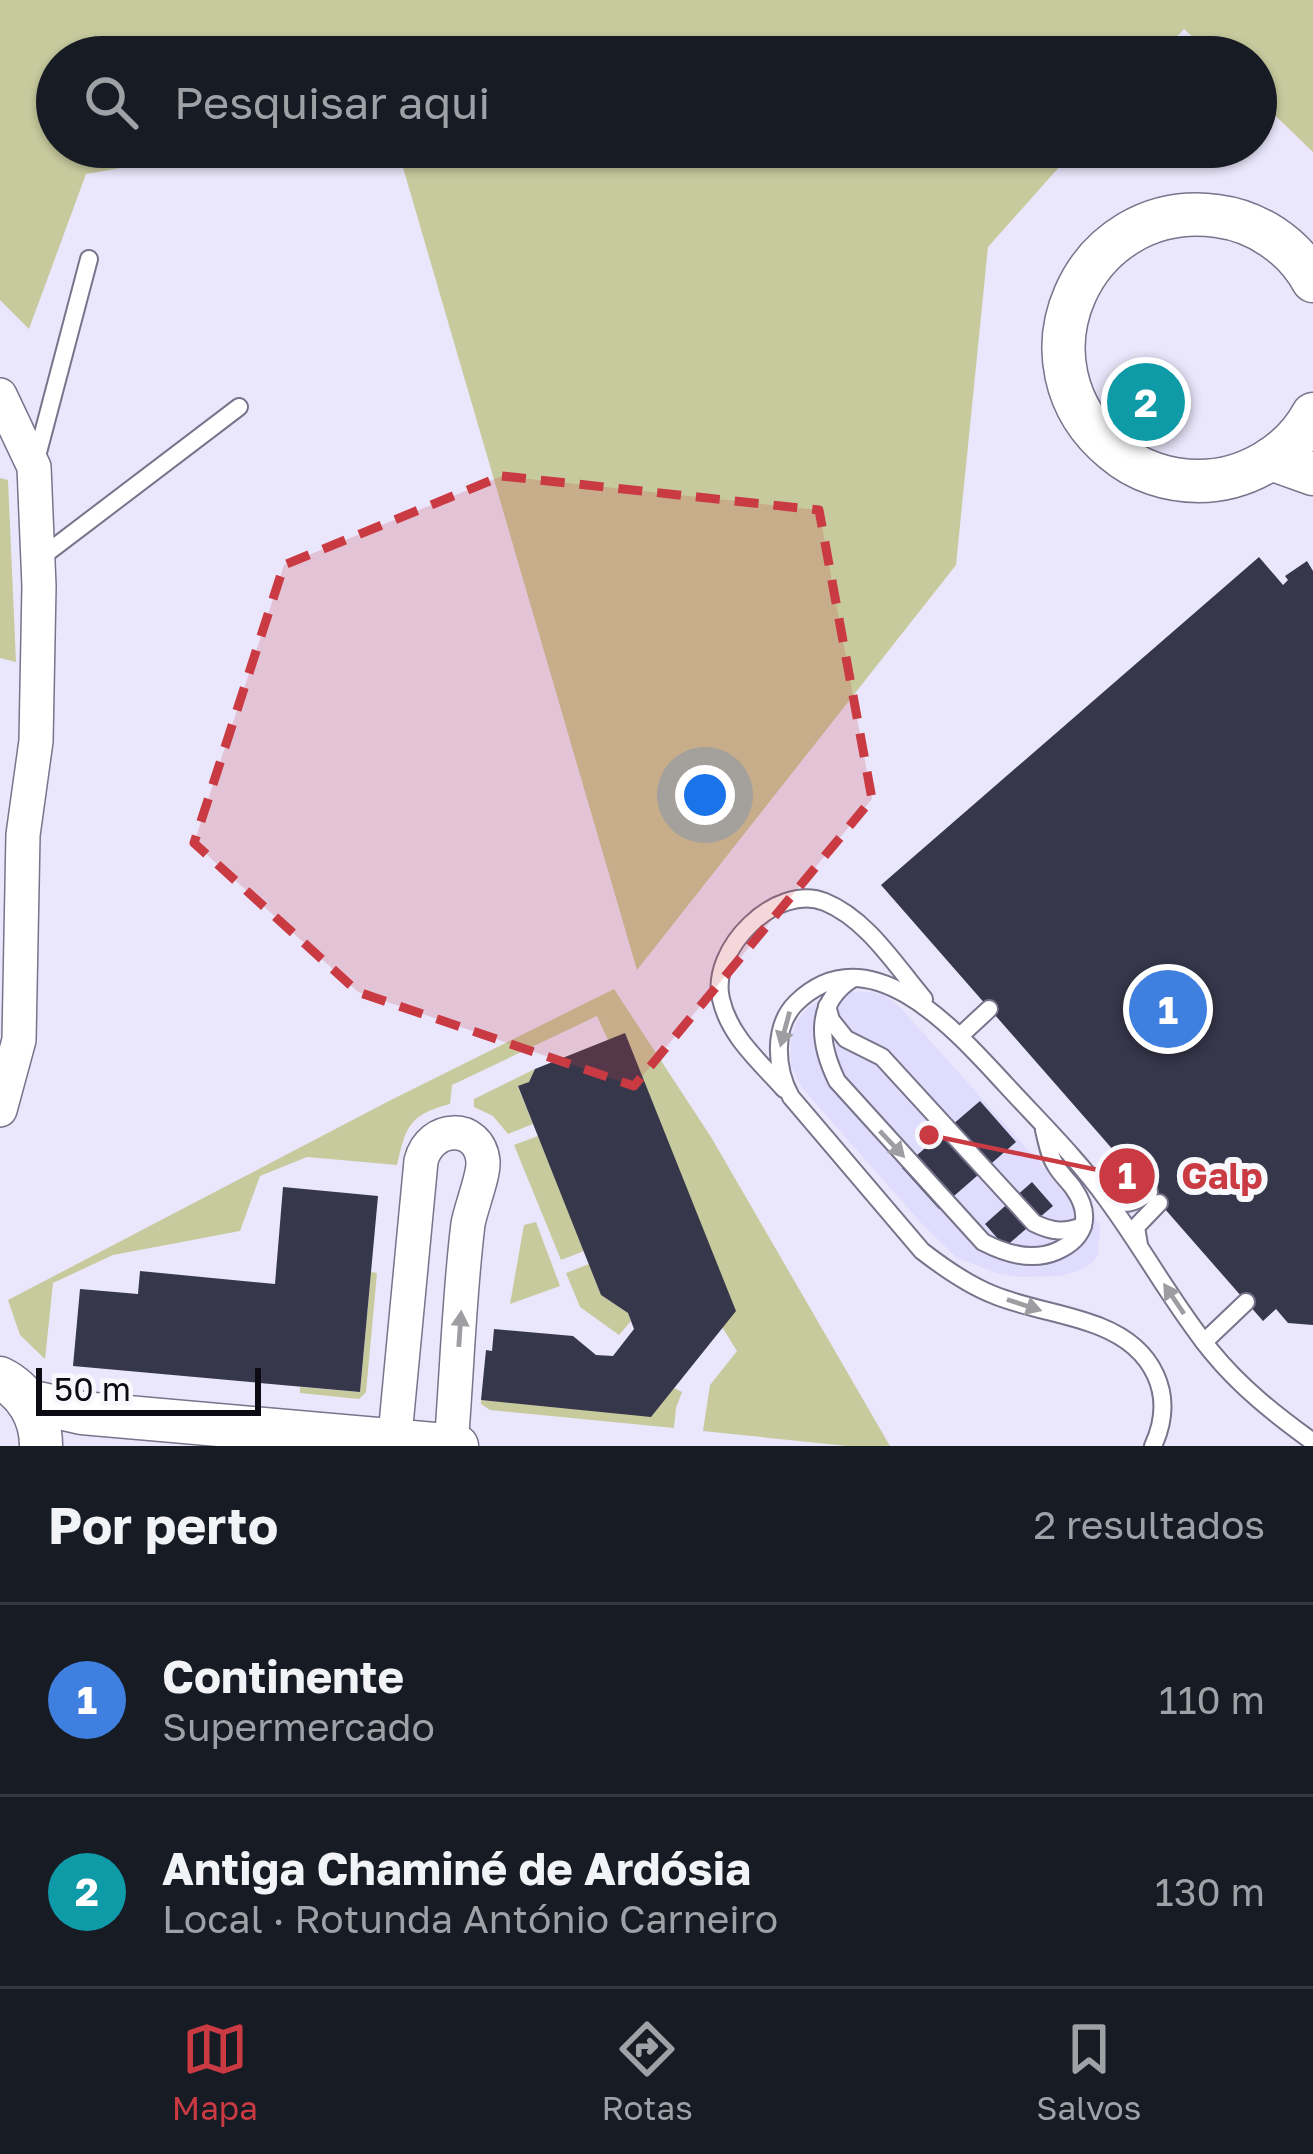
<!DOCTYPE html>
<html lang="pt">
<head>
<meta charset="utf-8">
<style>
	:root { --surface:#171b24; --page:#20242c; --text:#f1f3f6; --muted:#9ea1a6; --line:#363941; --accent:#ca3a42 }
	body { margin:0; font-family:"Golos Text",sans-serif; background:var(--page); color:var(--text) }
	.scale { position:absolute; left:36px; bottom:30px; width:225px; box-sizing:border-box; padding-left:12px; border:6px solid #0c0b14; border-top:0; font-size:33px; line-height:42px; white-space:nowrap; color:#0c0b14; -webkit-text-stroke:9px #f7f7fc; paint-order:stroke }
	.you { position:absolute; left:705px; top:795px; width:42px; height:42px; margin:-30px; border:9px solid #fff; border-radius:50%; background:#1a73e8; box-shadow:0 0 0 18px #1a73e833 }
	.badge { display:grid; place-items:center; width:78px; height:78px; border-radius:50%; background:var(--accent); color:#fff; font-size:39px; font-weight:700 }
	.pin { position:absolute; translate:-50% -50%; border:6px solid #fff; box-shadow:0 3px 12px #0006 }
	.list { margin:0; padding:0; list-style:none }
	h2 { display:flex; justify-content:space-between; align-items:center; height:156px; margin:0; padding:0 48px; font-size:51px }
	h2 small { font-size:39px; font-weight:400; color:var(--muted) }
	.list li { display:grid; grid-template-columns:78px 1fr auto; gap:36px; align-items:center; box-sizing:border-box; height:192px; padding:0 48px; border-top:3px solid var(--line) }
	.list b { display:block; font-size:45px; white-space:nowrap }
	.list p { margin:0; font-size:39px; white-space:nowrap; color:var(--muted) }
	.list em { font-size:39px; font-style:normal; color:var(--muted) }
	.icon { flex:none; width:66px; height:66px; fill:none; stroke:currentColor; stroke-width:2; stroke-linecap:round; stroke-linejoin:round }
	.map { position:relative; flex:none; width:1313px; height:1446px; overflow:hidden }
	.search { position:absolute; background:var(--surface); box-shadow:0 3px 9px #0004; left:36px; right:36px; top:36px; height:132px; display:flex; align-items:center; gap:30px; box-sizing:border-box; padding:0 42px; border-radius:66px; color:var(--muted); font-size:45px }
	.sheet { height:540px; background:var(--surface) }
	nav { display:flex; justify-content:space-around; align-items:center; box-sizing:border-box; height:168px; border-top:3px solid var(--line); background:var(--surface); font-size:33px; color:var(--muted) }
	nav a { display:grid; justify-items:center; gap:6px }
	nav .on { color:var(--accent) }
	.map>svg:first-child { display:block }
	.built { fill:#e0dcfd }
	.green { fill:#c7ca9d }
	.building { fill:#37374c }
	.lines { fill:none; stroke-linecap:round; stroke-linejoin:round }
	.service-casing { stroke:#77748b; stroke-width:20 }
	.minor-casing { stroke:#77748b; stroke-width:36 }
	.tertiary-casing { stroke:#77748b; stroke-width:45 }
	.service { stroke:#fff; stroke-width:16 }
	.minor { stroke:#fff; stroke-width:33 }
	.tertiary { stroke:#fff; stroke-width:42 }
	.oneway { fill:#9e9da1 }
	.marked { fill:#ca3a42; fill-opacity:0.2; stroke:#ca3a42; stroke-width:9; stroke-dasharray:24 15; stroke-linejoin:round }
	.leader { fill:none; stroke:#ca3a42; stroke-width:4.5 }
	.callout-dot { fill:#ca3a42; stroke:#f7f7fc; stroke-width:4.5 }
	.mark-label { font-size:36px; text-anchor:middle; font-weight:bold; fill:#fff }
	.callout-label { font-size:36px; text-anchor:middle; font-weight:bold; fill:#ca3a42; stroke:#f7f7fc; stroke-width:12; stroke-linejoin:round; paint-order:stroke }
</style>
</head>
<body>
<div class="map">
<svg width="1313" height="1446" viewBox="0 0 1313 1446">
	<rect width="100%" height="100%" fill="#eae7fc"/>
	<!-- built -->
	<path class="built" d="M845,991l25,1 13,3 15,10 158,176 44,43 -2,31 -6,8 -14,8 -17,5 -41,1 -21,-3 -42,-16 -34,-33 -121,-137 -11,-22v-28l5,-15 9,-13 23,-15z"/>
	<!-- green -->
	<g class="green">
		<path d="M0,0h1313v152l-57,-55v-40h-42l-30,-28 -26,28h-1101v90h184l-155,27 -57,155 -29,-29z"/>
		<path d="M397,147h680l-89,100 -32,318 -319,405z"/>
		<path d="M0,478l8,2 8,182 -16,-4z"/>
		<path d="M614,989l97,148 179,309h-43l-144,-15 7,-46 27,-34 -15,-24 -97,-293 -17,6 -11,-24 -145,69 -2,19c-41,11 -44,22 -53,61l-90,-8 -47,19 -20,55 -127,24 -60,28 -8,76 -25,-24 -12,-35 379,-198z"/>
		<path d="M535,1069l-6,13 -11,5 15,37 -25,10 -15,-18 -19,-9v-8z"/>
		<path d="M538,1136l46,115 -23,9 -47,-115z"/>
		<path d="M536,1222l24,64 -50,18 14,-79z"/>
		<path d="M589,1264l12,31 27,18 3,8 -12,14 -39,-28 -14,-34z"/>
		<path d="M371,1272l6,1 -11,119 -7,7 -59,-6v-6l60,5z"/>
		<path d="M674,1388l8,4 -6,16 -2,20 -184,-18 -9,-6v-4l170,16z"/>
	</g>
	<!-- building -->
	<g class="building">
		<path d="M1259,557l24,28 5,-5 -3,-4 22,-15 6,10v754l-25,-2 -12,-14 -13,12 -382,-436z"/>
		<path d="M625,1033l111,278 -85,106 -170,-17 5,-50 6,1 2,-22 79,7 23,19 17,1 21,-27 -6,-16 -27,-18 -83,-209 11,-4 6,-13z"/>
		<path d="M980,1101l36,41 -77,67 -37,-41z"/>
		<path d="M1032,1182l21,24 -48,41 -20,-23z"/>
		<path d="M283,1187l95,9 -18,196 -287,-26 7,-77 58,5 2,-23 135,13z"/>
	</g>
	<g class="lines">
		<!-- service casing -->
		<g class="service-casing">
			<g id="service">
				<path d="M36,460l53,-201"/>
				<path d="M39,559l200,-152"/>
				<path d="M852,979c-39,25 -33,65 -15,102l146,161c23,12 49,20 74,9 29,-13 35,-36 17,-62 -5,-8 -13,-14 -18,-23 -7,-10 -9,-24 -12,-36"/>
				<path d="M827,1006l4,14 15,19 36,18 152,166c18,9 30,10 49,3"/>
				<path d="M960,1036l29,-27"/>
				<path d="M784,1089c-24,-27 -55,-53 -63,-90 -12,-49 55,-117 104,-97 42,17 71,64 99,97"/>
				<path d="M1107,1198c18,8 27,6 42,-6"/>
				<path d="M1139,1245l-3,-18 23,-24"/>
				<path d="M1204,1342l42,-40"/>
				<path d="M1153,1446c24,-52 0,-98 -52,-119 -34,-14 -73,-18 -107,-32 -26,-10 -50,-27 -72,-44l-131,-154c-15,-27 -19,-70 5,-94 74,-72 161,29 210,82 34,37 72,74 102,116 36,49 65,103 103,150 30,37 65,64 102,91"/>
			</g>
		</g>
		<!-- minor casing -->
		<g class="minor-casing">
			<g id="minor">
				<path d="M0,395l34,72 5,119 -3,155 -13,94 -4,205 -19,70"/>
				<path d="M394,1446l27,-285c9,-37 58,-38 62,0 1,15 -12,46 -15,63 -9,73 -11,148 -17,222"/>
			</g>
		</g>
		<!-- tertiary casing -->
		<g class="tertiary-casing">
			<g id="tertiary">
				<path d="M1313,281c-19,-35 -56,-60 -96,-65 -135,-18 -209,148 -103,235 23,20 54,30 85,30 45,0 92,-26 114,-67"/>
				<path d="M1271,459l42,15"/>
				<path d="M0,1378c26,13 41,39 41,68"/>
				<path d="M29,1401l53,12 375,33"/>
			</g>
		</g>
		<!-- service -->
		<use href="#service" class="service"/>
		<!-- minor -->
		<use href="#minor" class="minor"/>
		<!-- tertiary -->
		<use href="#tertiary" class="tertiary"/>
	</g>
	<!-- one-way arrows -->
	<defs><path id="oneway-solid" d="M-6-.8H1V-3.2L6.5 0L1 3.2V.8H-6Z" transform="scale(3)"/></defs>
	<g class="oneway">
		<use href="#oneway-solid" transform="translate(785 1029) rotate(105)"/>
		<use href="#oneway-solid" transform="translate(892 1144) rotate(47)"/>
		<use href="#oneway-solid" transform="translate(1174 1299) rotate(-124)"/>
		<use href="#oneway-solid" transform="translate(1024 1305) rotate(18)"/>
		<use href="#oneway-solid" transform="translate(460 1329) rotate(-86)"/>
	</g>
	<!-- marked area -->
	<path class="marked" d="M502,476l317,34 53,289 -238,287 -276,-94 -164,-149 90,-278z"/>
	<!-- callouts -->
	<path class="leader" d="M929 1135L1127 1176"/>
	<g class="callout-dot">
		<circle cx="929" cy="1135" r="12"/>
		<circle cx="1127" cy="1176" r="30"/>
	</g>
	<g class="mark-label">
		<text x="1127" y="1189">1</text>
	</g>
	<g class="callout-label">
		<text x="1222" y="1189">Galp</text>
	</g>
</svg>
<div class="scale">50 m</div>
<div class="you"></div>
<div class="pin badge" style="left:1168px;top:1009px;background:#3f7fe0">1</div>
<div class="pin badge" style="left:1146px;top:402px;background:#0f9aa8">2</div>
<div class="search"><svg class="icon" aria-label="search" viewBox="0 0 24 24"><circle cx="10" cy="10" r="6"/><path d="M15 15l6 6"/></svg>Pesquisar aqui</div>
</div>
<section class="sheet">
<h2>Por perto<small>2 resultados</small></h2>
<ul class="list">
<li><span class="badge" style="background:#3f7fe0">1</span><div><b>Continente</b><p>Supermercado</p></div><em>110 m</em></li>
<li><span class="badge" style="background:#0f9aa8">2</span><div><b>Antiga Chaminé de Ardósia</b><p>Local · Rotunda António Carneiro</p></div><em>130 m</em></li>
</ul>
</section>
<nav>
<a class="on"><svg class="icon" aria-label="map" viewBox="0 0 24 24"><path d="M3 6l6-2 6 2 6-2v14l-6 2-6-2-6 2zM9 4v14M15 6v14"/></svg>Mapa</a>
<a><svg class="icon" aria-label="directions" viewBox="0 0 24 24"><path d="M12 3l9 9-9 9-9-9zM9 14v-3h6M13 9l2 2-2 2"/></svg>Rotas</a>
<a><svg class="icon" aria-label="saved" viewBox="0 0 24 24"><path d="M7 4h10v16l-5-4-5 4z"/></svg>Salvos</a>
</nav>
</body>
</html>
